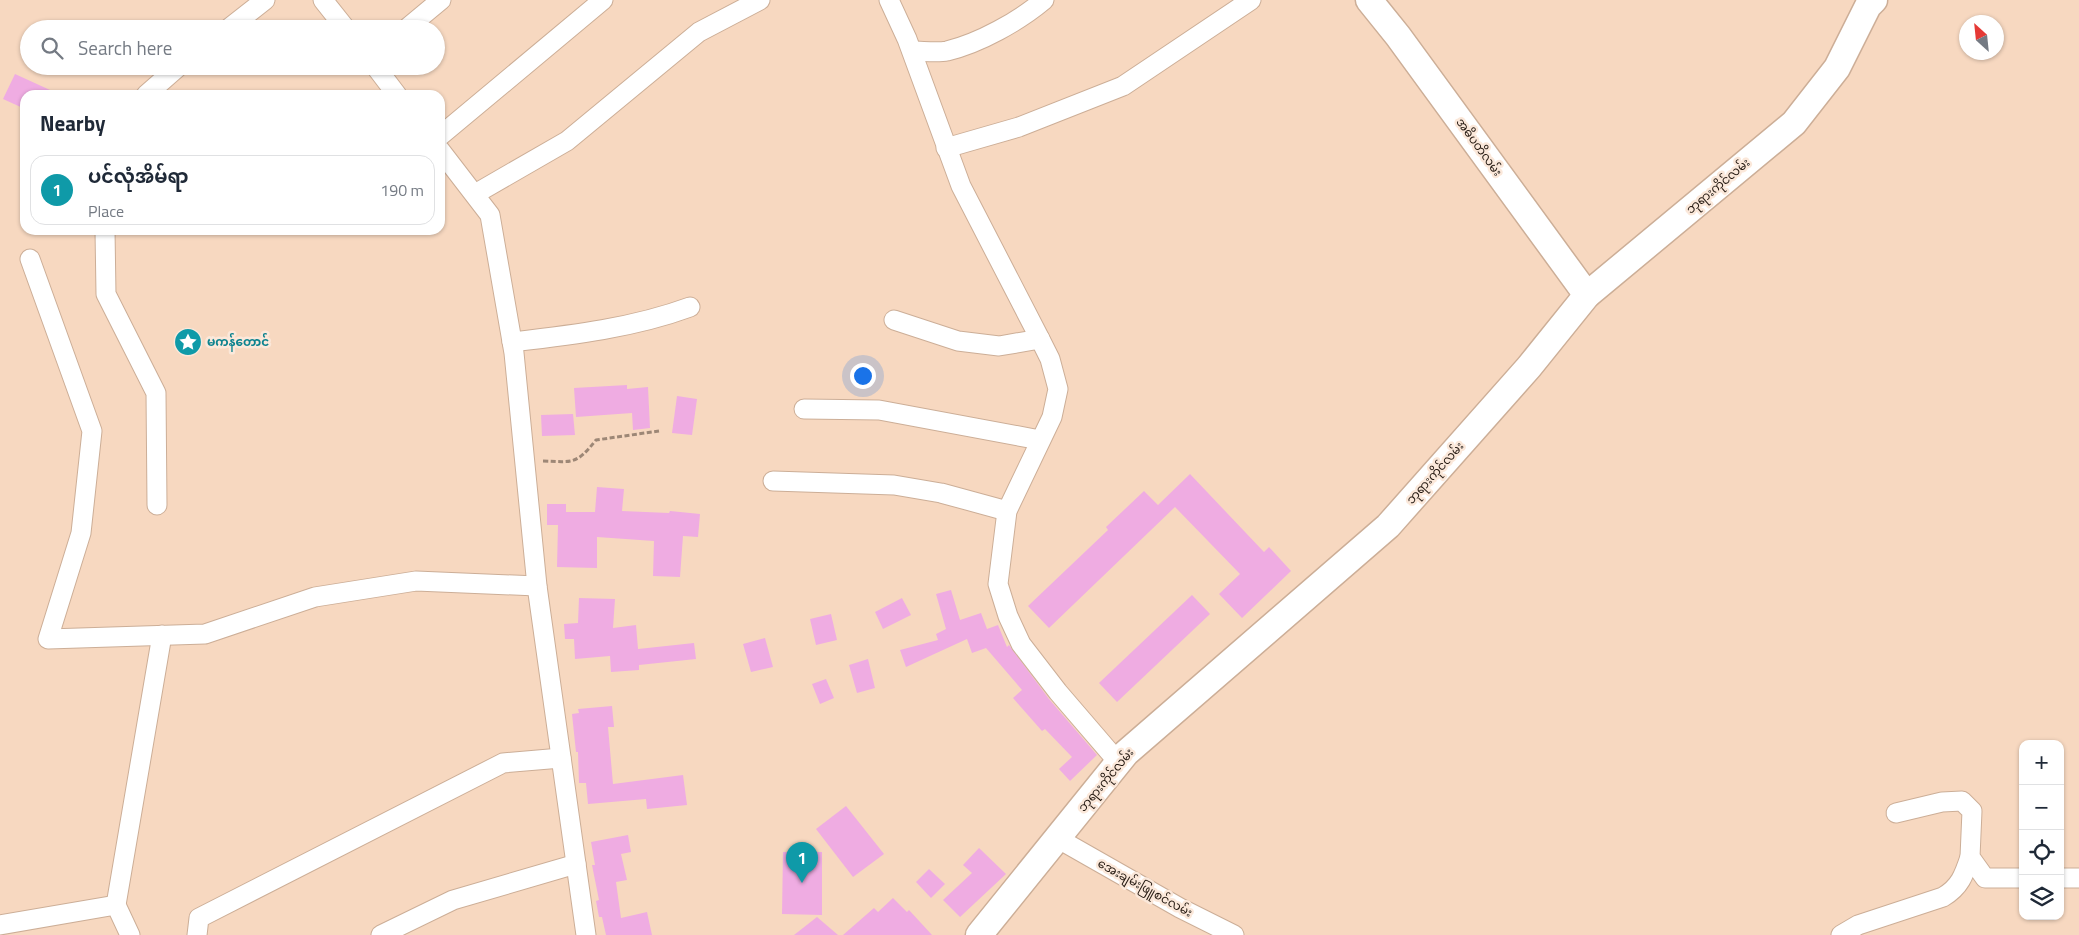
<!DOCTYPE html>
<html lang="en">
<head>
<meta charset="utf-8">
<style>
	:root { --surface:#fff; --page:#f2f2f3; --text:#1f2937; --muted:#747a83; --line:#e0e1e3; --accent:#777f2b }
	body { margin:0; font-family:"Titillium Web","Noto Sans Myanmar",sans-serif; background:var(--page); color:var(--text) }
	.controls { position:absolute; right:15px; bottom:15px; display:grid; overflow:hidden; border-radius:10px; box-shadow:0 1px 4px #0004 }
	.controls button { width:45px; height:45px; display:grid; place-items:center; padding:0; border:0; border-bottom:1px solid var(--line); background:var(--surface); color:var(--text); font:25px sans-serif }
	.compass { position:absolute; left:1959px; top:15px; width:45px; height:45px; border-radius:50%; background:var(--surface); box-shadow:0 1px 4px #0004; rotate:333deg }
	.you { position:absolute; left:862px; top:375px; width:18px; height:18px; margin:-12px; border:4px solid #fff; border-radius:50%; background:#1a73e8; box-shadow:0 0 0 8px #1a73e833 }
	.badge { display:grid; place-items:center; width:32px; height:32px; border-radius:50%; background:var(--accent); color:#fff; font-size:16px; font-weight:700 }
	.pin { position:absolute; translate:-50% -41px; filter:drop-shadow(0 1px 2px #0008) }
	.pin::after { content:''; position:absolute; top:26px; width:18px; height:15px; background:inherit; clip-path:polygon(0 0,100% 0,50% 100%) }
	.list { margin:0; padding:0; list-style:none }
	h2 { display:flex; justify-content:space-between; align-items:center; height:65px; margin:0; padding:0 20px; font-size:21px }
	h2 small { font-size:16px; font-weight:400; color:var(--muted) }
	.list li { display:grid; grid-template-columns:32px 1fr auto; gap:15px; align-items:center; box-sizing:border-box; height:70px; margin:0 10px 10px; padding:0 10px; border:1px solid var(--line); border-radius:15px }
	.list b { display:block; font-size:19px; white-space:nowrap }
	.list p { margin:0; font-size:16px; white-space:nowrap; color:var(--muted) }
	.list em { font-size:16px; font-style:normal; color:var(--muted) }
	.icon { flex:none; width:28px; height:28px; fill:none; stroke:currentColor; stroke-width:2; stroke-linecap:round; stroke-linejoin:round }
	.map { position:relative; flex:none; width:2079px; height:935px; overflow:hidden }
	.search { position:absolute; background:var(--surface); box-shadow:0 1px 4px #0004; left:20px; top:20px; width:425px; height:55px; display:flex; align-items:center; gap:12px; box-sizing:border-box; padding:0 18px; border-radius:28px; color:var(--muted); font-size:19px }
	.panel { position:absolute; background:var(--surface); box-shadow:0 1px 4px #0004; left:20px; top:90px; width:425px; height:145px; border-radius:15px }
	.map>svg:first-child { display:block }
	.building { fill:#eface2 }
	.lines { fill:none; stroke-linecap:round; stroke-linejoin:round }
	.street-casing { stroke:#ccae97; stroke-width:21 }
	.secondary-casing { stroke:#ccae97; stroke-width:29 }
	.path { stroke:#9d8776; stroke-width:3; stroke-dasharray:5 2.5; stroke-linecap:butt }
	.street { stroke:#fff; stroke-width:19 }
	.secondary { stroke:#fff; stroke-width:26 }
	.labels { text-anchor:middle; stroke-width:5; stroke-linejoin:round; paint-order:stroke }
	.street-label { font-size:12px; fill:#22170f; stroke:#fbe8da }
	.culture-label { font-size:12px; font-weight:bold; fill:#0d838f; stroke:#fbe8da; text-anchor:start }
</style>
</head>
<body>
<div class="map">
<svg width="2079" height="935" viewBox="0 0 2079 935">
	<rect width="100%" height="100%" fill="#f7d8c0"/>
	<!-- building -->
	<g class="building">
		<path d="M15,74l46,21h-36v14l-22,-10z"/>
		<path d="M627,385v4l21,-2 2,41 -17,2 -1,-17 -56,4 -2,-29z"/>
		<path d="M677,396l20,3 -5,36 -20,-2z"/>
		<path d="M573,414l2,21 -33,1 -1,-21z"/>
		<path d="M1190,474l74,78 5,-5 22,24 -49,47 -23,-24 21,-20 -65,-67 -126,121 -21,-22 80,-76 -2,-3 38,-36 14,14z"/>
		<path d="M597,487l27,2 -2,22 47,2 1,-2 30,3 -2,23 -15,-1 -3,41 -27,-1 1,-35 -57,-4v31l-40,-1 1,-42h-11v-21h19v8h29z"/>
		<path d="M951,590l9,30 21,-7 6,16 11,-4 9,22 2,-2 40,54 48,56 -27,26 -11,-12 13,-12 -27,-28 -3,2 -29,-33 9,-8 -36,-42 -14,5 -5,-14 -61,28 -6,-17 38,-10 -2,-6 10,-5 -10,-35z"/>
		<path d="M1192,595l18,19 -93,88 -18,-19z"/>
		<path d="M579,598l36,1 -2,29 23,-3 2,24 56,-6 2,16 -57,6v5l-28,2 -1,-16 -35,3 -1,-20h-9l-1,-15 14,-1z"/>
		<path d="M902,598l9,17 -28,14 -8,-17z"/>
		<path d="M831,614l6,26 -21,5 -6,-26z"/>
		<path d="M765,638l8,29 -22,5 -8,-28z"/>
		<path d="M868,659l7,29 -18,5 -8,-28z"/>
		<path d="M826,679l8,19 -14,6 -8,-20z"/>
		<path d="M612,706l2,21h-6l5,57 70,-9 4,30 -40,4 -1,-10 -58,5 -2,-21h-7l-1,-31h-2l-4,-38 7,-1 -1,-4z"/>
		<path d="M846,806l38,48 -31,23 -37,-48z"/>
		<path d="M628,835l3,17 -10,2 6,26 -11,2 5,36 26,-6 5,23h-46l-4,-18h-3l-3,-16 3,-1 -7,-35h3l-4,-23z"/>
		<path d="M979,848l27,26 -46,43 -17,-17 29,-27 -9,-8z"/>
		<path d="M783,852h39v63l-40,-1z"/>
		<path d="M929,869l16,15 -14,14 -15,-16z"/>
		<path d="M893,898l14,14 2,-2 23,25h-89l31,-27 4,4z"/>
		<path d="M817,917l21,18h-44z"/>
	</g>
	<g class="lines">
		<!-- street casing -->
		<g class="street-casing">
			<g id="street">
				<path d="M323,0l23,29"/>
				<path d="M889,0l18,39 54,147 79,153 10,20 8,30 -6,28 -45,94 -9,73 10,32 13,28 37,48 61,71"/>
				<path d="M228,29l37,-29"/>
				<path d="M406,29l35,-29"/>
				<path d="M912,51c11,0 25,2 35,0 33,-8 72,-30 97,-51"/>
				<path d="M375,66l22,29"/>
				<path d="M146,95l33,-29"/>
				<path d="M440,136l163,-136"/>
				<path d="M946,148l73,-21 104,-41 128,-86"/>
				<path d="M440,150l50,65 24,138 23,233 49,349"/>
				<path d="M475,194l92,-53 132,-109 61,-32"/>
				<path d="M105,230l1,64 50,99 1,112"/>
				<path d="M30,259l62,172 -11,102 -33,106 157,-5 110,-37 101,-16 121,5"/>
				<path d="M894,320l64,21 41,5 41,-7"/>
				<path d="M512,342c60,-7 121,-14 178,-35"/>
				<path d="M804,409l75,1 161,30"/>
				<path d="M773,481l121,4 47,8 66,18"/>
				<path d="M1896,813l46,-11 20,-1 10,10 -2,46 15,21h38"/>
				<path d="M1057,838l123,70 54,27"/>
				<path d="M2060,878h19"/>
				<path d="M116,905l46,-270"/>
				<path d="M0,925l116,-20 14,30"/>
				<path d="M197,935l2,-17 304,-155 58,-5"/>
				<path d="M381,935l72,-35 123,-36"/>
				<path d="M1841,935l17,-10 85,-28c17,-10 21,-22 27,-40"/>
			</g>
		</g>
		<!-- secondary casing -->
		<g class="secondary-casing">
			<g id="secondary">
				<path d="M1369,0l29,36 189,259"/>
				<path d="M979,935l147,-182 262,-227 141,-159 58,-72 207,-172 43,-55 31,-62 6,-6"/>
			</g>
		</g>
		<!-- path -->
		<path class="path" d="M543,461c30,1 33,4 53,-21l63,-9"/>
		<!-- street -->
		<use href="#street" class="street"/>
		<!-- secondary -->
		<use href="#secondary" class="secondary"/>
	</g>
	<!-- icons -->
	<defs>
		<g id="sight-disc" transform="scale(1.4375)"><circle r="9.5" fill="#0f9aa8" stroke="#fbe8da"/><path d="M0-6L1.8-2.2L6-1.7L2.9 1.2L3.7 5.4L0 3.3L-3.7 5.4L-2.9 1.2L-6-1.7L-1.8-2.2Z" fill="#fff"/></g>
	</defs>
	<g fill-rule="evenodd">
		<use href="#sight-disc" x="188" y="342"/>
	</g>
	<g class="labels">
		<!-- street labels -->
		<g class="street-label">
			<text transform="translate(1479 147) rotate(54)" y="4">အဓိပတိလမ်း</text>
			<text transform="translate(1718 186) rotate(-40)" y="4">ဘုရားကိုင်လမ်း</text>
			<text transform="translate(1435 473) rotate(-48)" y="4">ဘုရားကိုင်လမ်း</text>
			<text transform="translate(1106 780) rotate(-50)" y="4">ဘုရားကိုင်လမ်း</text>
			<text transform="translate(1145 888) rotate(29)" y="4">အေးချမ်းဖြူစင်လမ်း</text>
		</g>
		<!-- culture labels -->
		<g class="culture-label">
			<text x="207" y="346">မကန်တောင်</text>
		</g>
	</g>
</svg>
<div class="controls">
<button>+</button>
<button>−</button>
<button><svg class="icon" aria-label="locate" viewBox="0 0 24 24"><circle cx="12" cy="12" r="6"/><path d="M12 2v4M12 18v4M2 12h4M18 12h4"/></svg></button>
<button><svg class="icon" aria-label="layers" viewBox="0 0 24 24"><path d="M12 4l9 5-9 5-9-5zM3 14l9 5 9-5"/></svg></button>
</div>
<svg class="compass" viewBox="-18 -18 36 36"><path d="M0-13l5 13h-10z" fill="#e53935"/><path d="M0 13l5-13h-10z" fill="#747a83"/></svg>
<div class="you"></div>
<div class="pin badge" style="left:802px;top:883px;background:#0f9aa8">1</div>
<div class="search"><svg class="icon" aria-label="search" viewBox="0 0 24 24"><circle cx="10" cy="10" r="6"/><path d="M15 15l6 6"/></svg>Search here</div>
<section class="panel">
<h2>Nearby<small></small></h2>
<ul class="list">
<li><span class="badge" style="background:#0f9aa8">1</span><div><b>ပင်လုံအိမ်ရာ</b><p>Place</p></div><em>190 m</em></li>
</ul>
</section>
</div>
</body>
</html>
